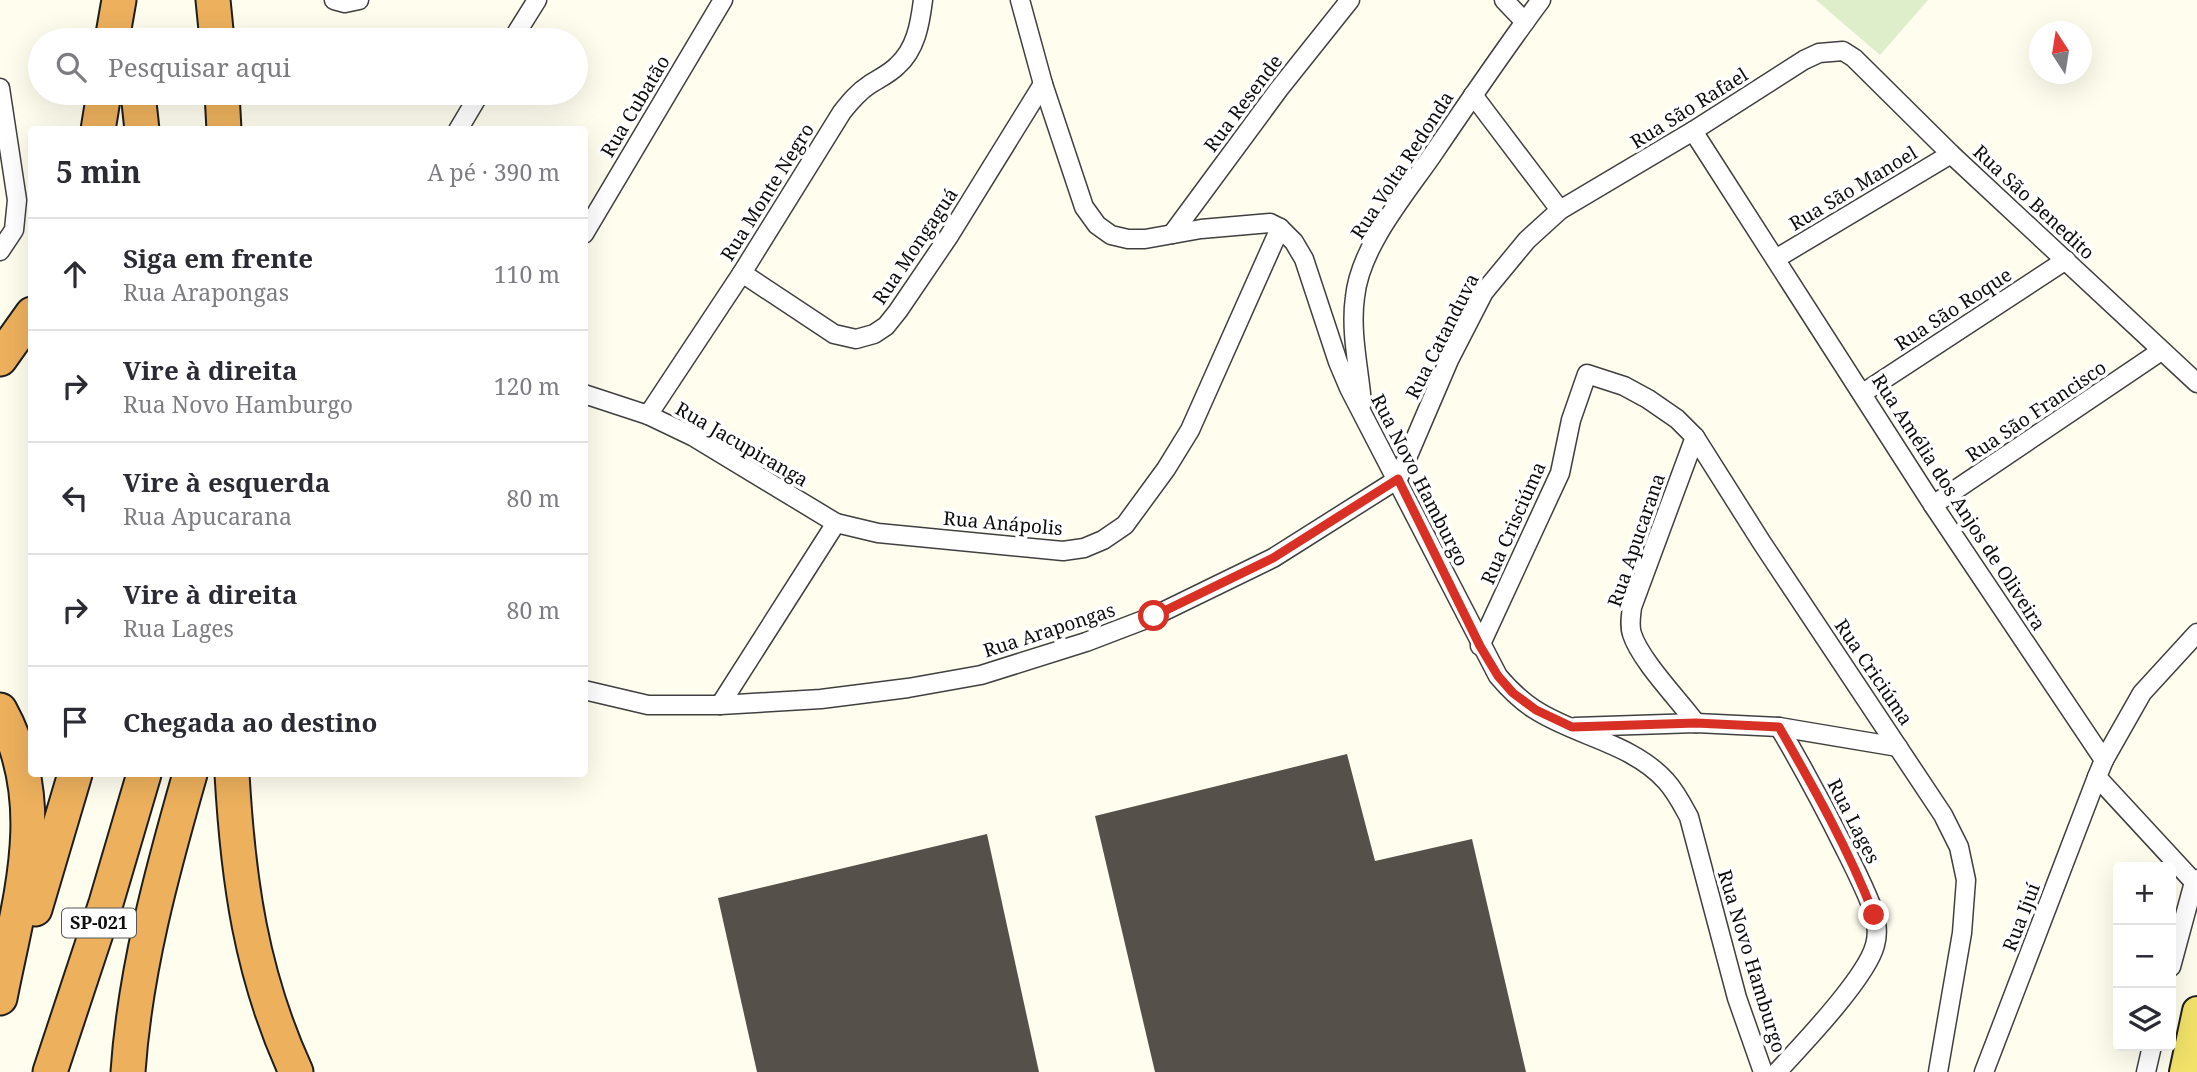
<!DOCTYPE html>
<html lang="pt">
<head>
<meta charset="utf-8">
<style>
	:root { --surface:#fff; --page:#f2f2f3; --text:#2b2b33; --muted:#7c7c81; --line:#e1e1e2 }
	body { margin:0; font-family:"Noto Serif",serif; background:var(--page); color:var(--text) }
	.controls { position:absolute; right:21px; bottom:21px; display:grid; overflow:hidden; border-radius:7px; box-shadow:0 7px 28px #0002 }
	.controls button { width:63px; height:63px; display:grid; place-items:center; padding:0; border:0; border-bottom:2px solid var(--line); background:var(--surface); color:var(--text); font:35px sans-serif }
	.compass { position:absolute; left:2029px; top:21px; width:63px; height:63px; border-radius:50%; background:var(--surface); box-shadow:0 7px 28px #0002; rotate:348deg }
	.stop { position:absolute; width:21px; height:21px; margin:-16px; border:5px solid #d93025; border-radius:50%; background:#fff }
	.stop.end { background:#d93025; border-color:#fff; box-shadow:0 2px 7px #0008 }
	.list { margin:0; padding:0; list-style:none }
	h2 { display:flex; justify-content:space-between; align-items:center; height:91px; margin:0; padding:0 28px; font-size:30px }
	h2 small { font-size:23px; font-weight:400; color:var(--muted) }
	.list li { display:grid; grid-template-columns:46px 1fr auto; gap:21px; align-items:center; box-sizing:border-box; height:112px; padding:0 28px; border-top:2px solid var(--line) }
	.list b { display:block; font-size:26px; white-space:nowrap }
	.list p { margin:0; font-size:23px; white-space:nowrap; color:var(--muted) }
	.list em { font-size:23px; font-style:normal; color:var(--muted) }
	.icon { flex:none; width:38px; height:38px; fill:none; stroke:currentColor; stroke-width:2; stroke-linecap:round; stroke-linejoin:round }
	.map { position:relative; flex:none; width:2197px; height:1072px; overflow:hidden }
	.search { position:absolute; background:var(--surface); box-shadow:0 7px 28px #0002; left:28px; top:28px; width:560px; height:77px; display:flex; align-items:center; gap:18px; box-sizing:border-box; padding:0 24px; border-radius:38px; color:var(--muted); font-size:26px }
	.panel { position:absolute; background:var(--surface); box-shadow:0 7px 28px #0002; left:28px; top:126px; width:560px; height:651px; border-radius:7px }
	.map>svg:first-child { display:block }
	.pitch { fill:#deeecb }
	.building { fill:#55504a }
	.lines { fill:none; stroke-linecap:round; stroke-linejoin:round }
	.minor-casing { stroke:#404040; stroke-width:21 }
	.primary-casing { stroke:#1e1e1e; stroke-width:32 }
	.motorway-casing { stroke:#1e1e1e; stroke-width:37 }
	.minor { stroke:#fff; stroke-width:18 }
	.primary { stroke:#f2e26a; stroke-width:28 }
	.motorway { stroke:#edb15d; stroke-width:33 }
	.route { stroke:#d93025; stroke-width:9 }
	.labels { text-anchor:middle; stroke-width:7; stroke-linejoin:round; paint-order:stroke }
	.shield { fill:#fff; stroke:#565656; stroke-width:2 }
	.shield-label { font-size:18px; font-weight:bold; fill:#0d0d0d }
	.street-label { font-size:19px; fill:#0d0d0d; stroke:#fff }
</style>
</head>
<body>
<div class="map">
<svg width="2197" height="1072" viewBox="0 0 2197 1072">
	<rect width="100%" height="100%" fill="#fefdee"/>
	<!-- pitch -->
	<path class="pitch" d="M1816,0h112l-48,55z"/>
	<!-- building -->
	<g class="building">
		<path d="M1347,754l28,107 97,-22 54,233h-371l-60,-256z"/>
		<path d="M987,834l52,238h-282l-39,-174z"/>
	</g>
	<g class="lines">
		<!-- minor casing -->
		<g class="minor-casing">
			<g id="minor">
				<path d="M334,0l11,3 14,-3"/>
				<path d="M1020,0l23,84 41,123 13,18 14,10 17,4h17l56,-10 69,-6 10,5 14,14 10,17 34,103 11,26 149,288c11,13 22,24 36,33 41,27 98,34 132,72 10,11 16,23 23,36l48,181 26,74"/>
				<path d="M1504,0l21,22"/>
				<path d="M512,40l25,-40"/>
				<path d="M0,88l17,112 -3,30 -14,21"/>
				<path d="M1473,95l87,115"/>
				<path d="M458,130l22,-37"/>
				<path d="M1693,131l240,374 171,255 -7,17 97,105"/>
				<path d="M584,234l139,-234"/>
				<path d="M1172,234l107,-145 71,-89"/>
				<path d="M1777,258l174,-104"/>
				<path d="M742,273l92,61 22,5 18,-5 12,-8 12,-15 51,-75 94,-152"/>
				<path d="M1863,393l203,-133"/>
				<path d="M584,394l64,21 46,22 142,86"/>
				<path d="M1362,403c-3,-34 -12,-72 -7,-106 5,-49 48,-100 76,-140 36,-53 72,-106 110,-157"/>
				<path d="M648,415l94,-142 100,-161c8,-10 16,-20 27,-27 9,-6 20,-11 28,-19 19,-17 23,-42 26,-66"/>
				<path d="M1695,437l-63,170c-1,10 -3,18 0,27 8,26 47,66 64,89"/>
				<path d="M1933,505l228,-154"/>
				<path d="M1480,646l80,-173 11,-53 16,-46 37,12 24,13 29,20 18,18 67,106 181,272 16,32 7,33 -4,53 -24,139"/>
				<path d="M584,690l64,15h72l101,-6 87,-11 73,-13 105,-33 68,-26 119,-58 125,-79 51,-119 35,-68 43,-52 33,-30 133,-79 111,-71 15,-7 24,-2 11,7 97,96 246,229"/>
				<path d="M720,705l116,-182 42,10 185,18 21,-3 19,-8 22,-15 41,-56 24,-39 90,-202"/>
				<path d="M1575,727l121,-4 83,4 119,20"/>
				<path d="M2104,760l38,-67 55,-60"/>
				<path d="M2171,967l23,-85 3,-3"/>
				<path d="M1777,1072c25,-27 90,-95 98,-127 3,-10 2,-21 -1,-32 -8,-23 -20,-46 -31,-68 -20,-40 -41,-79 -64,-118"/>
				<path d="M1984,1072l113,-295"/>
				<path d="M2146,1072l6,-26"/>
			</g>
		</g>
		<!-- primary casing -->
		<g class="primary-casing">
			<path id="primary" d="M2184,1072l13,-61"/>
		</g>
		<!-- motorway casing -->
		<g class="motorway-casing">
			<g id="motorway">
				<path d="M213,0l4,40"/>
				<path d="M112,40l7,-40"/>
				<path d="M138,93l4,37"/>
				<path d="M222,93l2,37"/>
				<path d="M98,130l6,-37"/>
				<path d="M0,359l32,-45"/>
				<path d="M0,710c52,94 19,190 0,288"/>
				<path d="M232,774c6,106 19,200 64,298"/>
				<path d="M35,909l40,-135"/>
				<path d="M50,1072l56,-169 38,-129"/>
				<path d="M128,1072c7,-102 34,-200 62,-298"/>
			</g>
		</g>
		<!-- minor -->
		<use href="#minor" class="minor"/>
		<!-- primary -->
		<use href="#primary" class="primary"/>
		<!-- motorway -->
		<use href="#motorway" class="motorway"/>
	</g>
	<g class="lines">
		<!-- route -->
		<path class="route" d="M1154,616l119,-58 125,-79 82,167 18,30 15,17 23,17 36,17 124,-4 83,4c35,61 70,123 95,188"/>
	</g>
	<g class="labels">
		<!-- shield labels -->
		<rect class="shield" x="62" y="908.5" width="74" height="29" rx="5"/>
		<g class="shield-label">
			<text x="99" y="929">SP-021</text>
		</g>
		<!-- street labels -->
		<g class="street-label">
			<text transform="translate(1243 103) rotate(-53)" y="7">Rua Resende</text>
			<text transform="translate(635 106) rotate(-59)" y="7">Rua Cubatão</text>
			<text transform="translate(1689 108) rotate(-32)" y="7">Rua São Rafael</text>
			<text transform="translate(1402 165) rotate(-57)" y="7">Rua Volta Redonda</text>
			<text transform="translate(1853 188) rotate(-31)" y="7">Rua São Manoel</text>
			<text transform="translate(767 192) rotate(-58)" y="7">Rua Monte Negro</text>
			<text transform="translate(2034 202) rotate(43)" y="7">Rua São Benedito</text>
			<text transform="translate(915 246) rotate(-56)" y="7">Rua Mongaguá</text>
			<text transform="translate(1953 309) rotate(-33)" y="7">Rua São Roque</text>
			<text transform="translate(1442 336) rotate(-63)" y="7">Rua Catanduva</text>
			<text transform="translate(2036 411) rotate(-34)" y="7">Rua São Francisco</text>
			<text transform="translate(742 444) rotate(30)" y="7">Rua Jacupiranga</text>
			<text transform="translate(1420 480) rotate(63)" y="7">Rua Novo Hamburgo</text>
			<text transform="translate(1959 502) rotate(57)" y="7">Rua Amélia dos Anjos de Oliveira</text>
			<text transform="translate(1003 523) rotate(5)" y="7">Rua Anápolis</text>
			<text transform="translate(1513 523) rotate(-66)" y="7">Rua Crisciúma</text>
			<text transform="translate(1636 540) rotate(-71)" y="7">Rua Apucarana</text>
			<text transform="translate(1049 630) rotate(-18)" y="7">Rua Arapongas</text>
			<text transform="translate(1874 672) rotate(56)" y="7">Rua Criciúma</text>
			<text transform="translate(1854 821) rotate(63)" y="7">Rua Lages</text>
			<text transform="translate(2021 917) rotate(-69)" y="7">Rua Ijuí</text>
			<text transform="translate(1752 961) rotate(73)" y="7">Rua Novo Hamburgo</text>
		</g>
	</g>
</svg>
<div class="controls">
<button>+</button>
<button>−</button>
<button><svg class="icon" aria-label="layers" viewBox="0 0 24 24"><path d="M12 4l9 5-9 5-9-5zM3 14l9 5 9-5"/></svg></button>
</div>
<svg class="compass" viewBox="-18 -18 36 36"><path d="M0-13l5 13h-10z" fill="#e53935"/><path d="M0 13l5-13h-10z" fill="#7c7c81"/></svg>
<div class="stop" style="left:1154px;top:616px"></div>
<div class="stop end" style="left:1874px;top:915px"></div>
<div class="search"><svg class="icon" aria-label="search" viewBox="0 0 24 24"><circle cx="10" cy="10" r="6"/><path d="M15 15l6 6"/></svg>Pesquisar aqui</div>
<section class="panel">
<h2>5 min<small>A pé · 390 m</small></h2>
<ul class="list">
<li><svg class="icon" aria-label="ahead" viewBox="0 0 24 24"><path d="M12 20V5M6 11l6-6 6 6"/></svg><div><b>Siga em frente</b><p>Rua Arapongas</p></div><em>110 m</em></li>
<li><svg class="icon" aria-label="right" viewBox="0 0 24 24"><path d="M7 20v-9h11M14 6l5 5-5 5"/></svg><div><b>Vire à direita</b><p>Rua Novo Hamburgo</p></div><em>120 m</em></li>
<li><svg class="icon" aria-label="left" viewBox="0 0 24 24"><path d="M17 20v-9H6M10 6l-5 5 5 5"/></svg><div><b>Vire à esquerda</b><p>Rua Apucarana</p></div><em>80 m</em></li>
<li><svg class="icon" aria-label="right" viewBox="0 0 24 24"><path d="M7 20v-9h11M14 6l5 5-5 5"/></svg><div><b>Vire à direita</b><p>Rua Lages</p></div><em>80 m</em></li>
<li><svg class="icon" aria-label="arrive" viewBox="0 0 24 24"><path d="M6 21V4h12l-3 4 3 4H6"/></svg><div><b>Chegada ao destino</b></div></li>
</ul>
</section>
</div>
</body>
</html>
